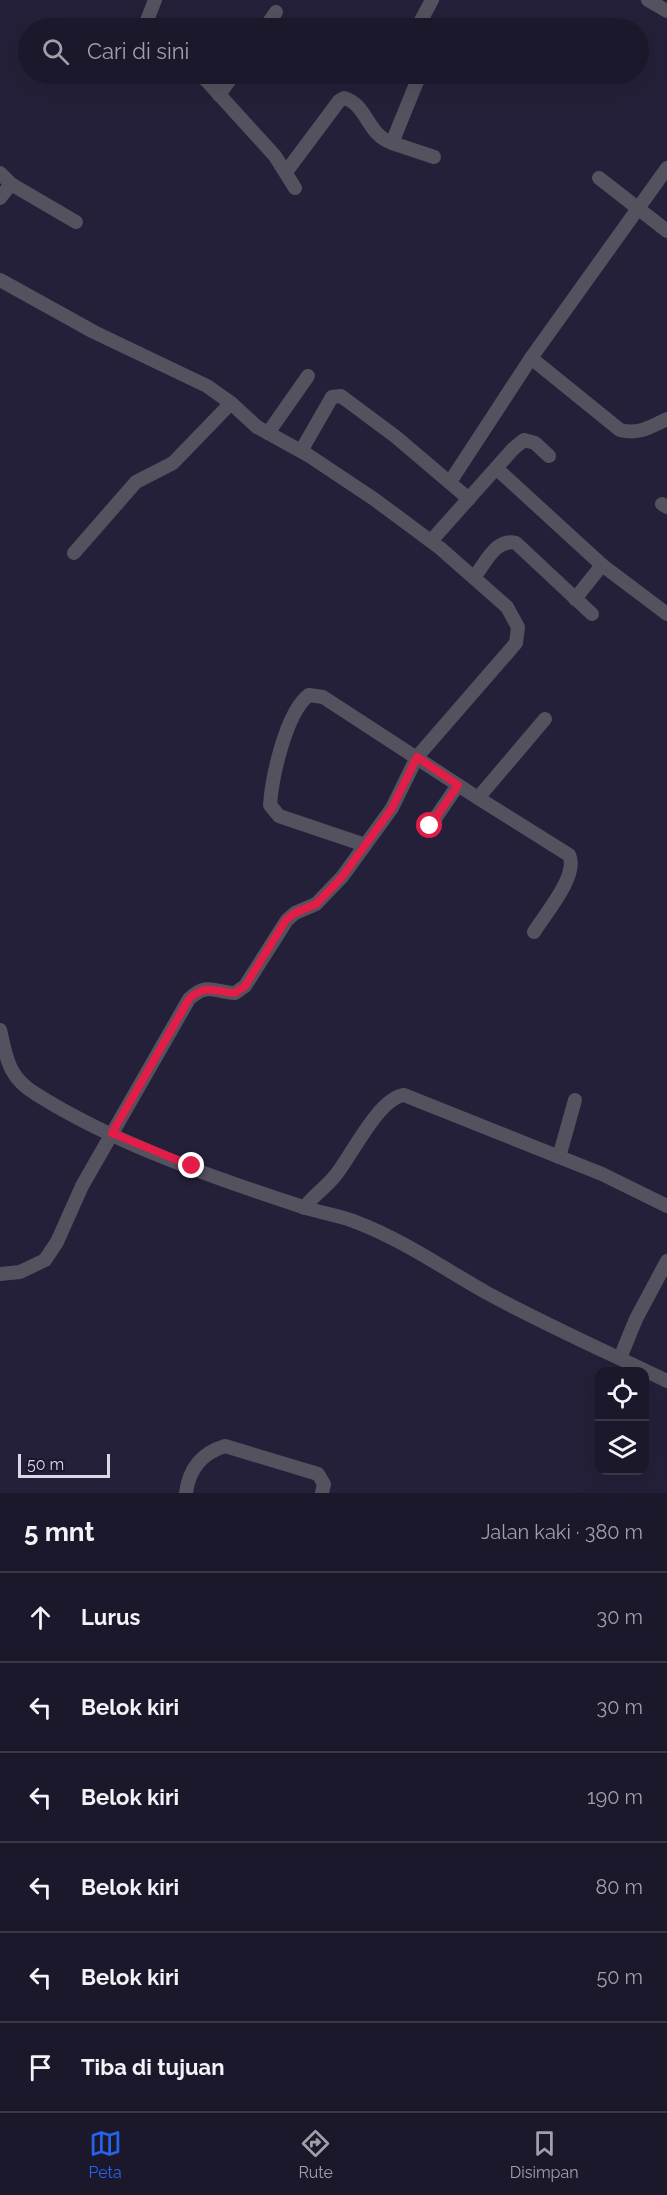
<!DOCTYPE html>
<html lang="id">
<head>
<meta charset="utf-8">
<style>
	:root { --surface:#1c182b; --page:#252133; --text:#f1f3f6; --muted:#a0a0a9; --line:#3a3747; --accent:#2563eb }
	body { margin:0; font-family:Raleway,sans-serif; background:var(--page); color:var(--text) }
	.controls { position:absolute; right:18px; bottom:18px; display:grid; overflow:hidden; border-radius:12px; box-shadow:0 6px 24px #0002 }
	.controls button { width:54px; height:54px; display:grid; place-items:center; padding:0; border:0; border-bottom:2px solid var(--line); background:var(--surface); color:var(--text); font:30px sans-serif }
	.scale { position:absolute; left:18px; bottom:15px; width:92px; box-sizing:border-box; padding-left:6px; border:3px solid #dad8e9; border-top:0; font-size:16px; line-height:21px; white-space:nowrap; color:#dad8e9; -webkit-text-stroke:4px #1c172e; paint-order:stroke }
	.stop { position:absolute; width:18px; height:18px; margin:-14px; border:4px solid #e11d48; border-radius:50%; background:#fff }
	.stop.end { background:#e11d48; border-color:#fff; box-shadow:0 2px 6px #0008 }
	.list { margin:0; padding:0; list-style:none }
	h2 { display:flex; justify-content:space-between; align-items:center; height:78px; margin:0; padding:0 24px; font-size:26px }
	h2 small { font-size:20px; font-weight:400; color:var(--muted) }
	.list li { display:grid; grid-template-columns:39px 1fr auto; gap:18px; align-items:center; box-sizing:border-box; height:90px; padding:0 24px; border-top:2px solid var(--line) }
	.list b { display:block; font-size:22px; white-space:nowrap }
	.list em { font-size:20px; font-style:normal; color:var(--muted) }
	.icon { flex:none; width:33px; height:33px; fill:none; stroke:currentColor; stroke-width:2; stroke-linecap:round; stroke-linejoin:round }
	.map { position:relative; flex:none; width:667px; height:1493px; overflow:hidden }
	.search { position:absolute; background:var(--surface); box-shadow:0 6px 24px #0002; left:18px; right:18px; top:18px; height:66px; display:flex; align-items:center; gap:15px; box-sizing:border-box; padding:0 21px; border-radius:33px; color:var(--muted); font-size:22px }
	.sheet { height:618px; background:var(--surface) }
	nav { display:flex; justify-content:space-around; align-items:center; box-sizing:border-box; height:84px; border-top:2px solid var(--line); background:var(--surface); font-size:16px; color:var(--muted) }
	nav a { display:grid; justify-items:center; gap:3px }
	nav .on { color:var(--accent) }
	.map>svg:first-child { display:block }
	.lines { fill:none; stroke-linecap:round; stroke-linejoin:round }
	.street { stroke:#53525e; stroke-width:14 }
	.route { stroke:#e11d48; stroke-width:8 }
</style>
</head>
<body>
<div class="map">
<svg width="667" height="1493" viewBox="0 0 667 1493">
	<rect width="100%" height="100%" fill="#252039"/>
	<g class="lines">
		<!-- street -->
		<g class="street">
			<path d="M648,0l19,11"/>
			<path d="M144,28l11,-28"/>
			<path d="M265,28l11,-16"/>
			<path d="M417,28l15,-28"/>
			<path d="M196,74l10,6 69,76 20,32"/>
			<path d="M420,74l-28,69 42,14"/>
			<path d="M219,95l15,-21"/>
			<path d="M286,172l53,-71 5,-3c24,7 22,36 48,45"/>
			<path d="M0,173l11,11 -11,14"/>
			<path d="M599,178l68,53"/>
			<path d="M11,184l65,38"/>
			<path d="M0,280l94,52 113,54 24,17 26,24 51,28 66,44 66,49 67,59 11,20 -2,16 -99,114 -25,51 -50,69 -26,27 -21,9 -8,7 -42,66 -10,7c-21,-1 -28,-11 -46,6l-107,187 -25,56 -12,18 -25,12 -20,2"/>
			<path d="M531,358l89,72c19,5 30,-3 47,-11"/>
			<path d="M268,433l40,-57"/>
			<path d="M301,451l31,-54 9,-1 55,41 73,62"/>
			<path d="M496,468l106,97 65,49"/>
			<path d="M450,482l81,-124 136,-190"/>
			<path d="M662,504l5,3"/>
			<path d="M431,541l82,-92 11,-9 11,3 14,13"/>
			<path d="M74,553l62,-71 37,-19 58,-60"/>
			<path d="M475,576c11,-14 21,-38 41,-33l76,71"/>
			<path d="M575,599l27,-34"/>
			<path d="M478,798l67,-79"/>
			<path d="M430,826l28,-41"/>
			<path d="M365,845l-86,-29 -9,-11c2,-28 16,-93 39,-110l14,2 155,101 91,57c10,20 -24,59 -35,77"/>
			<path d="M0,1030c7,29 8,47 36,64 77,49 181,85 267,113 17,6 36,8 53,15 47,18 87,46 131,71 59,32 120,59 180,88"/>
			<path d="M559,1157l16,-57"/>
			<path d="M304,1208c9,-12 21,-20 30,-31 16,-18 44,-79 70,-82l198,79 65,32"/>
			<path d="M620,1358l16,-39 31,-58"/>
			<path d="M186,1493c3,-25 16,-40 39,-47l93,28 6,10 -2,9"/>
		</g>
	</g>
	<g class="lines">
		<!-- route -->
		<path class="route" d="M192,1166l-80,-33 77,-134c16,-16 27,-7 46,-6l10,-7 41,-66 9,-7 21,-9 26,-27 50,-69 25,-51 41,28 -28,41"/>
	</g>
</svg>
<div class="controls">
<button><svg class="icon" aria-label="locate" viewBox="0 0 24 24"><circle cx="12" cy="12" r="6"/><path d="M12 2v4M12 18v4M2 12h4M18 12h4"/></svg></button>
<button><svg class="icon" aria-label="layers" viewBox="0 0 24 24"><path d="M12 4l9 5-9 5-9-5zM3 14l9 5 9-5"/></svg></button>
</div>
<div class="scale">50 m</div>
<div class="stop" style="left:430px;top:826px"></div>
<div class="stop end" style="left:192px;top:1166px"></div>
<div class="search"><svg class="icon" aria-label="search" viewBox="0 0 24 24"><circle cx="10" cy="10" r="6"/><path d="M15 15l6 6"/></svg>Cari di sini</div>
</div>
<section class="sheet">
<h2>5 mnt<small>Jalan kaki · 380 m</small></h2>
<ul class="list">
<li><svg class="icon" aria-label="ahead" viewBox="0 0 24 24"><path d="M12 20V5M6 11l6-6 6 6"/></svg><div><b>Lurus</b></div><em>30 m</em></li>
<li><svg class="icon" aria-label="left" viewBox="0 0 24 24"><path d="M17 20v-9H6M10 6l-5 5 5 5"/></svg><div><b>Belok kiri</b></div><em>30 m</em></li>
<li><svg class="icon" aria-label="left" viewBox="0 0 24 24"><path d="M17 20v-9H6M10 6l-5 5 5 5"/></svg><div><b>Belok kiri</b></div><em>190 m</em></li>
<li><svg class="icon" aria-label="left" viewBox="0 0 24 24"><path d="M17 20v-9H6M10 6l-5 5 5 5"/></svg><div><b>Belok kiri</b></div><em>80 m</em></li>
<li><svg class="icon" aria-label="left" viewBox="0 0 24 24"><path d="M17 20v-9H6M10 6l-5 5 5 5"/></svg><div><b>Belok kiri</b></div><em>50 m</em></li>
<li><svg class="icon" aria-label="arrive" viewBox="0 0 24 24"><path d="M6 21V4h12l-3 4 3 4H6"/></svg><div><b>Tiba di tujuan</b></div></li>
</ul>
</section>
<nav>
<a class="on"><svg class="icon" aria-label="map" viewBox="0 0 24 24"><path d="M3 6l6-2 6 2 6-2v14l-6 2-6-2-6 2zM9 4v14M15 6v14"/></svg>Peta</a>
<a><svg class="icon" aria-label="directions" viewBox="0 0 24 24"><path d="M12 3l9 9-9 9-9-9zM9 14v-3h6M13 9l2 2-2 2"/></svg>Rute</a>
<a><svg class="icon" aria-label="saved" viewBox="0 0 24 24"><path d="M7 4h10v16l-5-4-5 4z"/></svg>Disimpan</a>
</nav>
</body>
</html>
